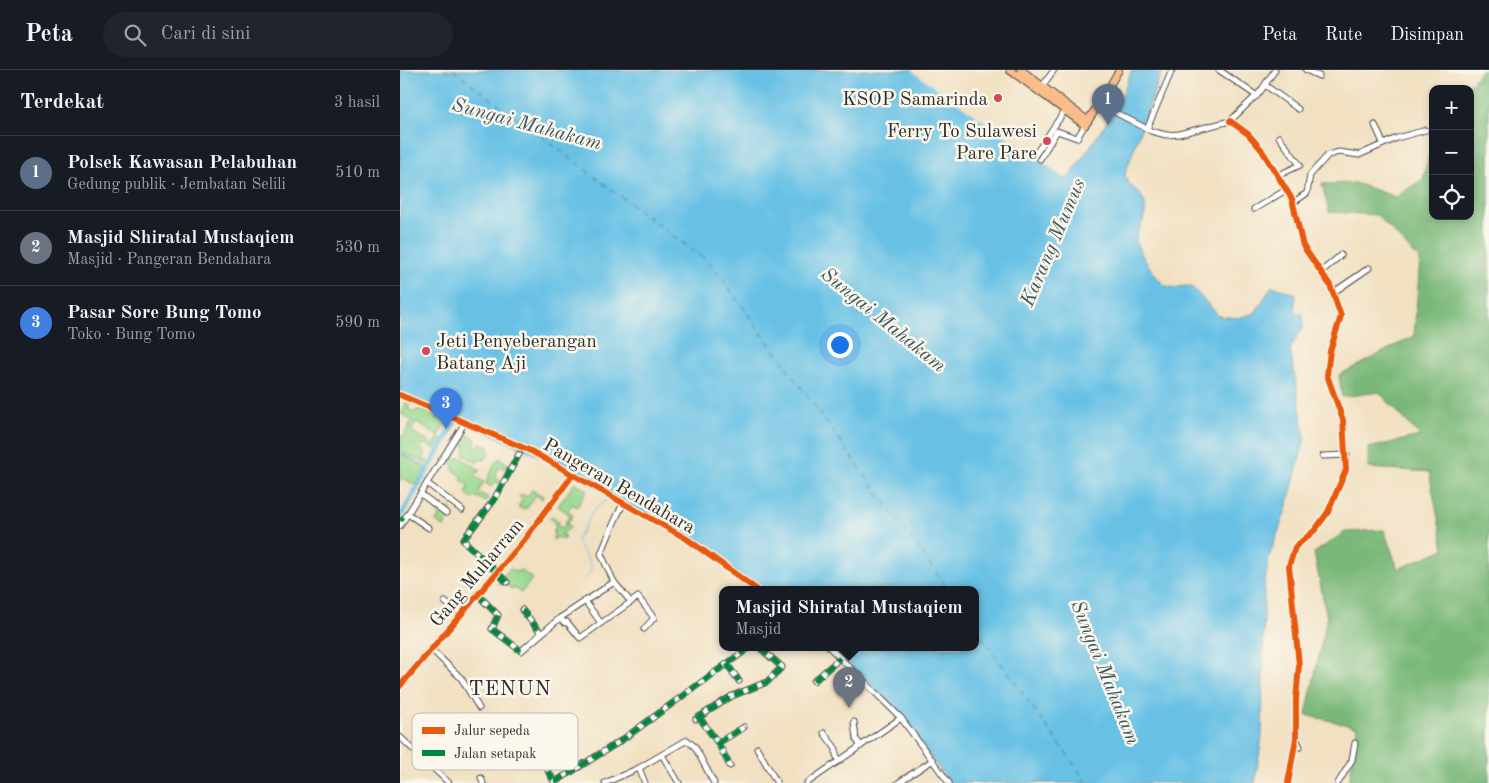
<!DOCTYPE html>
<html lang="id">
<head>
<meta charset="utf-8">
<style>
	:root { --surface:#171b24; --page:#20242c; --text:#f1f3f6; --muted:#9ea1a6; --line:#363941; --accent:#d1495b }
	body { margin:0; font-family:"Old Standard TT",serif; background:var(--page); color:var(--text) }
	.controls { position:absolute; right:15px; top:15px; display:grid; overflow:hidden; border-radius:10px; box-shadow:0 2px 8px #0003 }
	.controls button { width:45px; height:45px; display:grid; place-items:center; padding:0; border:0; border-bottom:1px solid var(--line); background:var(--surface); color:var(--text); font:25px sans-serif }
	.you { position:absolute; left:439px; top:274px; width:18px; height:18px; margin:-12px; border:4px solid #fff; border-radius:50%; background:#1a73e8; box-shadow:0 0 0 8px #1a73e833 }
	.badge { display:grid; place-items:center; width:32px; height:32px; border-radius:50%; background:var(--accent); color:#fff; font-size:16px; font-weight:700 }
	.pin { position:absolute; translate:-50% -41px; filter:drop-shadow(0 1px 2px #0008) }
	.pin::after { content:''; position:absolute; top:26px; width:18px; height:15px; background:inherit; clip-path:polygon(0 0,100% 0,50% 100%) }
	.popup { position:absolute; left:319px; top:516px; width:260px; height:65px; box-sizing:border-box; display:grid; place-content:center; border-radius:10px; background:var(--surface); filter:drop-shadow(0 1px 4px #0005); font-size:16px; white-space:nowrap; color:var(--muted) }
	.popup b { font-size:19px; color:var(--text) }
	.popup::after { content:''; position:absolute; left:50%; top:100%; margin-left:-10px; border:10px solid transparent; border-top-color:var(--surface) }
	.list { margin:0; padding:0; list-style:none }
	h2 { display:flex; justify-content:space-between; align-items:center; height:65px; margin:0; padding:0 20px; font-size:21px }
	h2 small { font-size:16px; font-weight:400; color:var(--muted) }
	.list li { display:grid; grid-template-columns:32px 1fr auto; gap:15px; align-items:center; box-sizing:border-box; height:75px; padding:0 20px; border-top:1px solid var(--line) }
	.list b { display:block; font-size:19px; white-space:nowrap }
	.list p { margin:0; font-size:16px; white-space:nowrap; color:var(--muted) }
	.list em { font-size:16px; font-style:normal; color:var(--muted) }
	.icon { flex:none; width:28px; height:28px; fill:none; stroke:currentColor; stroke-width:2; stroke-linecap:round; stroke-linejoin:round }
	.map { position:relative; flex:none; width:1089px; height:713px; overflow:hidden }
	header { display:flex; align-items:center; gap:30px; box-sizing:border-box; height:70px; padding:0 25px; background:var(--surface); border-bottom:1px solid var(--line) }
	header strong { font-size:24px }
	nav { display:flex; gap:28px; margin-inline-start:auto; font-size:18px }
	.search { width:350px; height:45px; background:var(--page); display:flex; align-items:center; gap:12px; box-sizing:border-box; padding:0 18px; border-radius:28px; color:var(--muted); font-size:19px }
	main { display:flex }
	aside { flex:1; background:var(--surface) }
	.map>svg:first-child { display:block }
	.green { fill:#97d78d; stroke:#61815c; fill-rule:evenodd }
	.forest { fill:#79b878; stroke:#527252 }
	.water { fill:#68c1e5; stroke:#4a7688 }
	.pier { fill:#f1e0c1 }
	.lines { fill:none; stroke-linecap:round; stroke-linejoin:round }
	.stream { stroke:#68c1e5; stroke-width:1 }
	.canal { stroke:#68c1e5; stroke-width:5 }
	.ferry { stroke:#3d5863; stroke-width:1; stroke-dasharray:6 5; stroke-linecap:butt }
	.minor-casing { stroke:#494642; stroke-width:7 }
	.major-casing { stroke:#494642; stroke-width:8 }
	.highway-casing { stroke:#494642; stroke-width:9 }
	.minor { stroke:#fff; stroke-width:5 }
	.major { stroke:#f9bc8a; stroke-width:6 }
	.highway { stroke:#f9bc8a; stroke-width:7 }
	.quiet { stroke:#00873e; stroke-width:5; stroke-dasharray:10 5; stroke-linecap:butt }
	.cycleway-casing { stroke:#fbf7ec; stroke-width:9 }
	.cycleway { stroke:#e8590c; stroke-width:6 }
	.poi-dot { fill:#d1495b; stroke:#fbf7ec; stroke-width:2 }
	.labels { text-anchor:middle; stroke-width:5; stroke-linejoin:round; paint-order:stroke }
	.poi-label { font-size:19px; fill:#2b2b2b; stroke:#fbf7ec; text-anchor:end }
	.street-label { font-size:19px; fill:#2b2b2b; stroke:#fbf7ec }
	.water-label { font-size:20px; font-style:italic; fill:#3d5863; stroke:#fbf7ec }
	.quarter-label { font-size:21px; letter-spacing:1px; fill:#2b2b2b; stroke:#fbf7ec }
	.key { fill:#fbf7ec; stroke:#bdbab2; stroke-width:1 }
	.key-label { font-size:14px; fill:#2b2b2b }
</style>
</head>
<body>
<header>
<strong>Peta</strong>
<div class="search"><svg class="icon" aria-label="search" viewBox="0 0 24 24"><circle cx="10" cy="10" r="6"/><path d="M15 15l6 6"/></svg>Cari di sini</div>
<nav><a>Peta</a><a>Rute</a><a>Disimpan</a></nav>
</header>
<main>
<aside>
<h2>Terdekat<small>3 hasil</small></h2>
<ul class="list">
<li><span class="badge" style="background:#5c6f8a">1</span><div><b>Polsek Kawasan Pelabuhan</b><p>Gedung publik · Jembatan Selili</p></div><em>510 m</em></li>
<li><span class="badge" style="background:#6b7280">2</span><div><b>Masjid Shiratal Mustaqiem</b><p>Masjid · Pangeran Bendahara</p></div><em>530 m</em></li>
<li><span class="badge" style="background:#3f7fe0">3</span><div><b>Pasar Sore Bung Tomo</b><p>Toko · Bung Tomo</p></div><em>590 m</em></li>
</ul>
</aside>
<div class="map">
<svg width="1089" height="713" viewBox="0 0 1089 713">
	<rect width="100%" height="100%" fill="#fbf7ec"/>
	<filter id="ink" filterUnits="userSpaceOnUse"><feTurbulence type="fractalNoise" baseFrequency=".02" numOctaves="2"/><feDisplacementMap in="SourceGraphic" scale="10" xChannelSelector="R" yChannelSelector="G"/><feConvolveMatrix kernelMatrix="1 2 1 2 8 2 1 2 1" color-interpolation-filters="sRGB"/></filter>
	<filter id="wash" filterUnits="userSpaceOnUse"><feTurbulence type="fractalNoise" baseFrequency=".0096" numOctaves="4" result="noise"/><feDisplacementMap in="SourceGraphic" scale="20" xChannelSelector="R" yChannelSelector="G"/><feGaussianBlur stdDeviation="1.12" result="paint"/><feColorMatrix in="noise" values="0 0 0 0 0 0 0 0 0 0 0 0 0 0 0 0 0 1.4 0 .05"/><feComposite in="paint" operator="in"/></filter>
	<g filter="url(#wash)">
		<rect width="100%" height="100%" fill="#f1e0c1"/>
		<!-- green -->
		<g class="green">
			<path d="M5,332l5,2 -2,5 6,3 6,-3 26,12 -8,15 4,3 -7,10 -11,-5 -4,3 6,6 -3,6 5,3 -1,2 -27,-13v-15l3,1 9,-17 -12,-7zM16,352l23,15 -5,8 -23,-14z"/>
			<path d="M68,365l8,4 -2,8h4l2,-4 10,4 -2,4 2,3 -6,6 -3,-1 -5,3 -12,-7 1,-10 -3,-2z"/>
			<path d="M0,383l26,15 -11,17 -12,-7 -3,3z"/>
			<path d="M51,386l6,3 3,-2 20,13 -6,6 10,6 -6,10 11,6 -3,4 -9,-5 -6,1 -5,-5 3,-8 -7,-4v-5l-10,-7 2,-4 -5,-7z"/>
			<path d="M99,388l12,8 -2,3 -10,-2 -4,10 7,5 -1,2 -5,-2 -5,5 -5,-4 9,-20z"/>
			<path d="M175,413l12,7 -10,17 -5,-3 -4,6 5,5 -6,9 4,3 -9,7 3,3 -2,3 -5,-3 -5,3 1,-10 2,-4 -6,-9 2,-1 7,5 -1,4 4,3 3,-2v-3l5,-8 -12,-9z"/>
			<path d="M132,420l11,6 -1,3 -6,-4 -9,13 -5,1 -4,-2 4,-7 -3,-4 3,-2 5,3z"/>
			<path d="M49,437l3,3 -8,17 -8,-5 4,-8 -4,-3 1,-2 8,2z"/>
			<path d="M110,498l6,4 5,-2 11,9 -11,14 -7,-5 -3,1 -8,-7 -4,3 -1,-2z"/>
		</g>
		<!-- forest -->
		<path class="forest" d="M1081,0h8v713h-140l8,-56 -51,-12 21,-97 -13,-65 31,-21 39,-2 14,39 46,-20 -15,-77 -61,-4v-20l52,-12 -41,-44 -37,5 -3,-22 75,-39 6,-76 -43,-45 -48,-3 -7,-28 33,-1 41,14 27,-18 10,-40v77h37v-127h-15l18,-7z"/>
		<!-- water -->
		<path class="water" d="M0,0h512l156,109 48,-70 16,-39h30l-37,104c1,13 18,17 20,31 2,13 -6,21 -9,33 -2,9 22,44 30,48 9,4 18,-2 26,1l27,29 19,2 17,-5 17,-27 24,8 -2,17 9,3v12l-13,23 15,89 -20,75 -16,44 -5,31 -2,148 -7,47h-305l-58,-78 -61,-58h144v-58h-217l-70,-51 -137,-77 -110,-48 -41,-21z"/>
		<!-- pier -->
		<path class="pier" d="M515,0l152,106 -2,2 -153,-107z"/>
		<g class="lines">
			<!-- stream -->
			<g class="stream">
				<path d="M0,382l29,16"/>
				<path d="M184,509l6,-5c5,-15 -12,-23 -13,-35l18,-30 15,-12"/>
			</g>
			<!-- canal -->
			<path class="canal" d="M0,447l59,-101"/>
			<!-- ferry -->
			<g class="ferry">
				<path d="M53,0l259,195 236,324"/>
				<path d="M575,557l109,151v5"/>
			</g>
		</g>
	</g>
	<g filter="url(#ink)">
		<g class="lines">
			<!-- minor casing -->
			<g class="minor-casing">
				<g id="minor">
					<path d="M819,0l38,26"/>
					<path d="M906,0l13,6"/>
					<path d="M643,15l11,-15"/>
					<path d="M865,15l33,24"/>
					<path d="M699,34l52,27 15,4 13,-1 51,-13 30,-29 15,-22"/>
					<path d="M830,51l18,13 13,15 31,50 11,47 27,39 11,31 -11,35 -3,24 16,45 3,50 -18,42 -13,18 -20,17 -6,19 10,99 -3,35v38l-8,45"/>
					<path d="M975,55l8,18"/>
					<path d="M747,59l25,-59"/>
					<path d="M635,85l30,-45"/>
					<path d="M640,89l17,-28 20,7 8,-13"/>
					<path d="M877,106l23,-11 -21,-28"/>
					<path d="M894,132l13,-9 3,-18 18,-20 11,-3 20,3 38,-17 29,-8"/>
					<path d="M854,139l32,-19"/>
					<path d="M922,201l19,-16"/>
					<path d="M934,222l35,-24"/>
					<path d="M0,325l131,56 156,88 69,50"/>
					<path d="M923,386l24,-1"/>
					<path d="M28,414l34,26"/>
					<path d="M21,424l25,19"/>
					<path d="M8,444l21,14"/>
					<path d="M0,456l64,-102"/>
					<path d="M107,512l-44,-42 31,-40 29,-53"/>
					<path d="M77,524l21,21 -6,14 29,22 39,-33 54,-36"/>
					<path d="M185,531l16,22"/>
					<path d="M45,532l16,12"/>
					<path d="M231,532l7,-5 16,21 -10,11"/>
					<path d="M122,540l19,23"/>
					<path d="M160,548l5,5 2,-1 13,16 51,-36 -17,-20 -13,-28c7,-17 13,-33 22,-50"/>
					<path d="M429,577l72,71 48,65"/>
					<path d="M31,579l30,29 18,30"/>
					<path d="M327,594l12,17"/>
					<path d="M414,611l26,-23"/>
					<path d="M0,616l122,-143 50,-67"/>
					<path d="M299,647l19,26 12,23"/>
					<path d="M296,649l36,-23 35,-14 15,-15 -23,-20"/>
					<path d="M454,652l2,17 5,7"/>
					<path d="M424,663l12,16v6l3,6"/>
					<path d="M0,667l49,46"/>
					<path d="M896,668l4,9"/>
					<path d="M318,673l26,-16"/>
					<path d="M357,678l20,35"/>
					<path d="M262,685l17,28"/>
					<path d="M148,701l7,12"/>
					<path d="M81,708l2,5"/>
					<path d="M155,712l67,-42 128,-93"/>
					<path d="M205,713l34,-15"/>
					<path d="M245,713l-6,-15 48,-28 8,7 19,36"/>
					<path d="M407,713l94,-65"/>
					<path d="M498,713l35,-23"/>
					<path d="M938,713l14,-23 3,-17"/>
				</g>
			</g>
			<!-- major casing -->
			<g class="major-casing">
				<path id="major" d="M699,34l20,-34"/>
			</g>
			<!-- highway casing -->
			<g class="highway-casing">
				<g id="highway">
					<path d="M610,0l75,55 14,-21"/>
					<path d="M621,0l67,51"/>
				</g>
			</g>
			<!-- minor -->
			<use href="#minor" class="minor"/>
			<!-- major -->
			<use href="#major" class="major"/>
			<!-- highway -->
			<use href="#highway" class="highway"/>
			<!-- quiet -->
			<g class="quiet">
				<path d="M0,448l4,2"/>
				<path d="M107,512l-44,-42 31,-40 29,-53"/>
				<path d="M77,524l21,21 -6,14 29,22"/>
				<path d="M122,540l19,23"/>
				<path d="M327,594l12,17"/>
				<path d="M414,611l26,-23"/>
				<path d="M299,647l19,26 12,23"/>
				<path d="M296,649l36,-23 35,-14 15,-15 -23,-20"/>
				<path d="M318,673l26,-16"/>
				<path d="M148,701l7,12"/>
				<path d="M155,712l67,-42 128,-93"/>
			</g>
			<!-- cycleway casing -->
			<g class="cycleway-casing">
				<g id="cycleway">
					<path d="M830,51l18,13 13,15 31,50 11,47 27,39 11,31 -11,35 -3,24 16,45 3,50 -18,42 -13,18 -20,17 -6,19 10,99 -3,35v38l-8,45"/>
					<path d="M0,325l131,56 156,88 69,50"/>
					<path d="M0,616l122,-143 50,-67"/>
				</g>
			</g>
			<!-- cycleway -->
			<use href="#cycleway" class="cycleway"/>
		</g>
	</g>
	<!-- markers -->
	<g class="poi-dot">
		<circle cx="598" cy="28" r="5"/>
		<circle cx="647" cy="71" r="5"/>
		<circle cx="26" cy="281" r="5"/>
	</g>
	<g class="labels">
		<!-- poi labels -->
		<g class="poi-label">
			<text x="588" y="35">KSOP Samarinda</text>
			<text x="637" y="67">Ferry To Sulawesi<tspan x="637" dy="22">Pare Pare</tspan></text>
			<text x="36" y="277" text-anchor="start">Jeti Penyeberangan<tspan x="36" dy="22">Batang Aji</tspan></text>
		</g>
		<!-- street labels -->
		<g class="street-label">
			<text transform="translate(220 415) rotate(30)" y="7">Pangeran Bendahara</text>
			<text transform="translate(76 502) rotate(-50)" y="7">Gang Muharram</text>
		</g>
		<!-- water labels -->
		<g class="water-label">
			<text transform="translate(127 53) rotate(15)" y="7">Sungai Mahakam</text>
			<text transform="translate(652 172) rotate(-67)" y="7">Karang Mumus</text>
			<text transform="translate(484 249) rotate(39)" y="7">Sungai Mahakam</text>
			<text transform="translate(706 602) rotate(68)" y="7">Sungai Mahakam</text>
		</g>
		<!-- quarter labels -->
		<g class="quarter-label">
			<text x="110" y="625">TENUN</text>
		</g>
	</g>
	<!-- legend -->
	<rect x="12" y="643" width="166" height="57" rx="8" class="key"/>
	<rect x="22" y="657" width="23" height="7" fill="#e8590c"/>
	<rect x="22" y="680" width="23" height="6" fill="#00873e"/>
	<g class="key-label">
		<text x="54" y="665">Jalur sepeda</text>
		<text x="54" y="688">Jalan setapak</text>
	</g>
</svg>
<div class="controls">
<button>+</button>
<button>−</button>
<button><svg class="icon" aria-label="locate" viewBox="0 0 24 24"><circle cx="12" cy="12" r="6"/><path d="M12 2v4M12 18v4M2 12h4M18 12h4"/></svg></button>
</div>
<div class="you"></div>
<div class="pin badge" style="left:708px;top:55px;background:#5c6f8a">1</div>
<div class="pin badge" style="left:449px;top:638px;background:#6b7280">2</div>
<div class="popup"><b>Masjid Shiratal Mustaqiem</b>Masjid</div>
<div class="pin badge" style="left:46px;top:359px;background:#3f7fe0">3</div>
</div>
</main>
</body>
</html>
